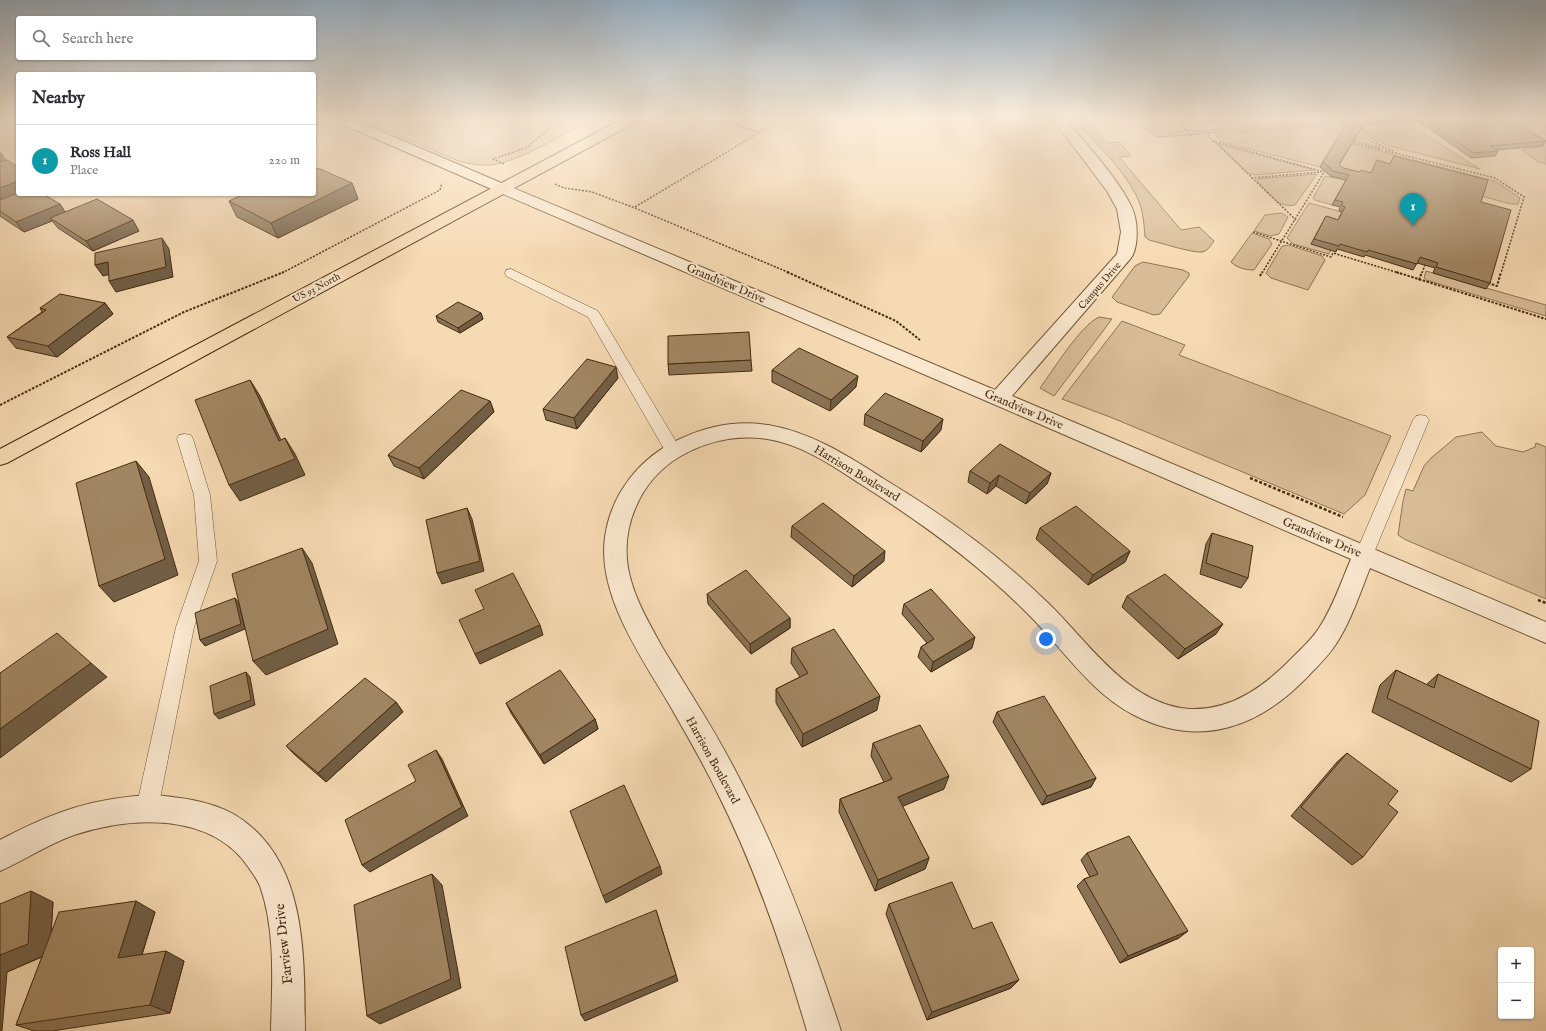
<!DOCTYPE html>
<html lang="en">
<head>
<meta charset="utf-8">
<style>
	:root { --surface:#fff; --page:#f7f7f7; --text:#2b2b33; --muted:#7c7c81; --line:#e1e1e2; --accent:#db2777 }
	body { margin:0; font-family:"IM FELL English",serif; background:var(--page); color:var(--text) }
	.controls { position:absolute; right:12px; bottom:12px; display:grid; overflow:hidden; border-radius:4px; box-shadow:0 1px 3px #0004 }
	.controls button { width:36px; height:36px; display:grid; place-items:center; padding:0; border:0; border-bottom:1px solid var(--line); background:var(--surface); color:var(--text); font:20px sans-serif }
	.you { position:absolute; left:1046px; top:639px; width:14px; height:14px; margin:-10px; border:3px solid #fff; border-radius:50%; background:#1a73e8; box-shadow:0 0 0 6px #1a73e833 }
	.badge { display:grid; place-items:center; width:26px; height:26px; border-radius:50%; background:var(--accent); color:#fff; font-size:13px; font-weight:700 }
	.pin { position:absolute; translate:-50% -33px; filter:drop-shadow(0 1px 2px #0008) }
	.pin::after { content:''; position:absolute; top:21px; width:14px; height:12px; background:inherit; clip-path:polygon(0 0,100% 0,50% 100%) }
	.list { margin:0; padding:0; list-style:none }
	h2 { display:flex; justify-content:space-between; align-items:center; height:52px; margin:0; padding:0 16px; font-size:17px }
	h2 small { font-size:13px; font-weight:400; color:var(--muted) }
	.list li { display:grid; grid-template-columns:26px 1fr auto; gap:12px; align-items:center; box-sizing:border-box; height:72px; padding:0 16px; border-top:1px solid var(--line) }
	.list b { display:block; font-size:15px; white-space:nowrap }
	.list p { margin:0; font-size:13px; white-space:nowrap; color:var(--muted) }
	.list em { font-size:13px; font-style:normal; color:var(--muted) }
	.icon { flex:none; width:22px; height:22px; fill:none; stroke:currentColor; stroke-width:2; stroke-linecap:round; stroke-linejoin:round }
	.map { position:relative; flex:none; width:1546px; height:1031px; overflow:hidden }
	.search { position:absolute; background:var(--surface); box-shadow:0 1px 3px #0004; left:16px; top:16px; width:300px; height:44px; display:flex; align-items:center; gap:10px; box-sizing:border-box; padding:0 14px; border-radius:4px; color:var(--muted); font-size:15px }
	.panel { position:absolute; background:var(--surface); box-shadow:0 1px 3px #0004; left:16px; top:72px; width:300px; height:124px; border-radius:4px }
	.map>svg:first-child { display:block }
	.green { fill:#d8bc97; stroke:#8e7452 }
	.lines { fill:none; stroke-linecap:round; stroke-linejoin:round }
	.lane-casing { stroke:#715736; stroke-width:1 }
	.street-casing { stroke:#715736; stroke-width:2 }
	.secondary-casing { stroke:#452b0d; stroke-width:2 }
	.primary-casing { stroke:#452b0d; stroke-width:2 }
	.path-far2 { stroke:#452b0d; stroke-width:1.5; stroke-dasharray:2 1.5; stroke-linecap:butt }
	.path-far1 { stroke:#452b0d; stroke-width:2; stroke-dasharray:2.5 1.5; stroke-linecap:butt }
	.path { stroke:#452b0d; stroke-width:2.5; stroke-dasharray:3 2; stroke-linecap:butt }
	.lane { fill:#f9e7ce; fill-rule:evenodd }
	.street { fill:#f9e7ce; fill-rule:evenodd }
	.secondary { fill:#f9e7ce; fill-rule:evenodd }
	.primary { fill:#f6dab3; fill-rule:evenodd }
	.wall { fill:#8a7355; stroke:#452b0d }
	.shaded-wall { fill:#715e45; stroke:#452b0d }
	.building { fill:#a18663; stroke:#452b0d }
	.labels { text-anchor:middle; stroke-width:4; stroke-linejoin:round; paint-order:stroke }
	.far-street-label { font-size:10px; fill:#452b0d; stroke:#f9e7ce }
	.street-label { font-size:12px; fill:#452b0d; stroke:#f9e7ce }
	.near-street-label { font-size:14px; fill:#452b0d; stroke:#f9e7ce }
</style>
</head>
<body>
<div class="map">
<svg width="1546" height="1031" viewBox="0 0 1546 1031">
	<rect width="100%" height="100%" fill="#f6dab3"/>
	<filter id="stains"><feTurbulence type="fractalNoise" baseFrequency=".005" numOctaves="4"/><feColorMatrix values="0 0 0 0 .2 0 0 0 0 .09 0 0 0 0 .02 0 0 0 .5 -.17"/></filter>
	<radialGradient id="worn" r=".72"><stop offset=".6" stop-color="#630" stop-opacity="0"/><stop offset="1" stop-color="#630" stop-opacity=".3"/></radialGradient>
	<!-- green -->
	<g class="green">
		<path d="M358,118h236c-28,14 -66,39 -97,46 -13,3 -27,0 -39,-3z"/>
		<path d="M1073,118h12l22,25 12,-1 12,14 -12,1 62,73 18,-3 15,14c-3,4 -6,10 -12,11 -10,1 -41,-9 -53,-12l-4,-3c-1,-14 -2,-29 -9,-42 -15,-30 -42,-52 -63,-77z"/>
		<path d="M1137,118l34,2 13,12c-28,3 -27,6 -47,-14z"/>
		<path d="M1200,118l5,4 41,-4h92l2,1 -144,13 -8,-2 -9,-11z"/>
		<path d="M1498,118h43l5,2v44l-8,-2 -16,-12 22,-4z"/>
		<path d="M1405,122l75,47 -94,-24 -24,-17 2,-4z"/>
		<path d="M1347,124l-27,43 -98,-25 -7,-7z"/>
		<path d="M1359,132l22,16 -27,-7z"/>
		<path d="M1218,144l96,26 -59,5 -7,-2z"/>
		<path d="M1352,144l143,37 25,17 -2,6h-7l-30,-8 -90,-34 -3,7 -20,9 -32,-9z"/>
		<path d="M1317,174l-22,31c-17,4 -27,-13 -38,-24l1,-2z"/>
		<path d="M1325,176l21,4 -14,25 -17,-5 -2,-2z"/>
		<path d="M1309,203l33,9 -7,13 -24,19 20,6 -2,4 -36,-10 -6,-6z"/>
		<path d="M1282,213l6,4 -9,17 -9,2 -16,-5 11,-16z"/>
		<path d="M1252,233l17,6 3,5 -18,26c-8,0 -17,-2 -23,-8z"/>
		<path d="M1289,245l33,11 3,4 -17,30 -37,-12 -5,-5 16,-27z"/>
		<path d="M1143,262l40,8 6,3v3l-29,38 -6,1 -37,-13 -5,-5 23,-31z"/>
		<path d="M1426,271l120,34v11l-120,-36 -2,-2z"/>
		<path d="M1099,317l13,2 -58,77 -14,-8c14,-19 40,-62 59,-71z"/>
		<path d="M1122,321l63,24 -6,10 212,81 -26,59 -21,19 -234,-97 -48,-18z"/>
		<path d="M1482,432l14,14 27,6 12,-5 1,-4 10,4v152l-140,-59 -8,-5 5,-34 3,-12 7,2 11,-25 7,-8 25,-21z"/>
	</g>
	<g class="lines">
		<!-- lane casing -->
		<g class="lane-casing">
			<g id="lane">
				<path d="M511,269l87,42 83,139 -2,4 -6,2 -6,-2 -79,-137 -82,-41 -1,-3 1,-3z"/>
				<path d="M1421,415l5,1 3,4 -56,135 -3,5 -6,2 -6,-2 -3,-5 58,-135 3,-4z"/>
				<path d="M185,434l6,1 2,4 17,56 7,66 -23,66 -36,182 -3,8 -8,3 -8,-3 -3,-8 40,-182 23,-66 -5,-66 -17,-56 2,-4z"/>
			</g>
		</g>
		<!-- street casing -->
		<g class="street-casing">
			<g id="street">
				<path d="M1052,118h12c21,25 55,61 68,90 6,13 7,38 -1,50l-119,138 534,226v21l-176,-75c-10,25 -19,53 -34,76 -7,11 -16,20 -25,29 -49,53 -109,77 -177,42 -43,-22 -71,-66 -104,-99 -50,-51 -108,-93 -168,-131 -26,-17 -52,-35 -81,-43 -35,-10 -72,-3 -102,15 -38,23 -58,68 -51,111 5,28 20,53 33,77 25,42 52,82 74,125 44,83 77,172 106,261h-34c-24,-82 -52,-164 -91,-241 -14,-29 -31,-58 -47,-86 -28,-48 -72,-109 -64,-167 6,-43 35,-80 75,-98 27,-13 58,-19 88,-14 43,7 80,31 116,54 58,35 114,75 163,123 41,39 80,102 142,107 43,2 77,-24 105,-53 9,-9 18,-17 25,-28 14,-21 22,-46 32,-69l-360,-156 -495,-212 -2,-3 2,-3h10l489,205 122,-136 4,-22 -4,-23 -10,-18z"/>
				<path d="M155,795c30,3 64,7 89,26 64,47 60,139 61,210h-34c1,-47 5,-100 -11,-145 -3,-7 -7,-12 -11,-18 -37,-56 -118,-52 -175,-33 -26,9 -49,25 -74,36v-31c53,-28 94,-43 155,-45z"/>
			</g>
		</g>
		<!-- secondary casing -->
		<g class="secondary-casing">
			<path id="secondary" d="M333,118h17l156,67 2,3 -2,3h-10l-161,-70z"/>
		</g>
		<!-- primary casing -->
		<g class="primary-casing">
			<path id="primary" d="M624,118h16l-2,3 -631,342 -7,2v-16z"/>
		</g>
		<!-- path-far2 -->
		<g class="path-far2">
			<path d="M716,118l42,14"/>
			<path d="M1135,118l14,14 9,5 190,-15"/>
			<path d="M1176,119l15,17"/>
			<path d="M1360,129l23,18 11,4"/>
			<path d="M1208,135l5,6 111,31"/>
			<path d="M1214,141l82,79"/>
			<path d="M1351,142l144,36 29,19 -23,76"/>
			<path d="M504,164l-11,-5 33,-11 36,-30"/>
			<path d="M1251,178l70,-6"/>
			<path d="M555,184l9,4 28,4 43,16 155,65"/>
			<path d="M635,207l107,-64 29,-19 4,-6"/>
			<path d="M1253,232l78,25 2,-4 66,20"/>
			<path d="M282,273l158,-83 2,-7"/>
			<path d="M1262,273l64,-104"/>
			<path d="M1422,273l3,-8"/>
		</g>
		<!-- path-far1 -->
		<g class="path-far1">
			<path d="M787,272l109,49 24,19"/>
			<path d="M1396,272l150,47"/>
			<path d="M1260,276l2,-4"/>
			<path d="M1419,280l3,-8"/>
			<path d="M1488,283l9,3 4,-14"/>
			<path d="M0,405l184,-93 100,-40"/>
		</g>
		<!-- path -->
		<g class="path">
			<path d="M1250,478l93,39"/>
			<path d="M1538,600l8,3"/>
		</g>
		<!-- lane -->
		<use href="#lane" class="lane"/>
		<!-- street -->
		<use href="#street" class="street"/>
		<!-- secondary -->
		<use href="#secondary" class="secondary"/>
		<!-- primary -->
		<use href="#primary" class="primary"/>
	</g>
	<!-- wall -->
	<g class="wall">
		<path d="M1157,118h92l-1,1 -43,3 -5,-4 -39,3z"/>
		<path d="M1338,118h170l38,23 -4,5 -45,4 1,1 -3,5 -24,2 -53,-37 -54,3 -25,41 4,3 16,4 12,1 19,-9 4,-8 87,46 9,81 -4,6 -53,-16 2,-5 -18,-5 -4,7 -48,-15 -1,2 -27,-8 -1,3 -25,-8 15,-28 12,4 4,-8 -3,-1 1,-4 -8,-2 14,-25 -16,-4 -10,-9 26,-43z"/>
		<path d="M0,152l18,42 42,10 5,8 74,19 -46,20 -35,-23 -6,-7 -28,11 -24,-16z"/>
		<path d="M352,183l6,16 -80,39 -41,-21 -8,-16z"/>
		<path d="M105,303l8,11 -56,43 -41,-9 -9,-11 35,-25 -2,-4z"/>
		<path d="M481,313l2,6 -23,14 -22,-11 -2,-6z"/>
		<path d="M751,360l1,11 -83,4 -1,-11z"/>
		<path d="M772,370l84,17 -26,24 -58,-29z"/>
		<path d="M618,378l-41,51 -31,-9 -3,-11z"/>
		<path d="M490,401l4,11 -70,67 -30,-13 -6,-11z"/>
		<path d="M865,414l76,16 -20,22 -57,-27z"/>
		<path d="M970,471l81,2 -4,11 -21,20 -30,-18 -9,8 -19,-12z"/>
		<path d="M792,526l92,35 -32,26 -61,-50z"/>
		<path d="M1040,528l90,23 -5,11 -37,23 -52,-46z"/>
		<path d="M1212,533l36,45 -7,10 -41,-14 6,-30z"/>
		<path d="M707,594l83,24v10l-39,26 -43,-50z"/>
		<path d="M1127,596l89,38 -38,25 -56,-52z"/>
		<path d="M904,604l68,44 -41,24 -13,-15 3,-10 6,-4 -25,-29z"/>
		<path d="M792,648l85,62 -75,37 -26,-44v-14l24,-12 -9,-14z"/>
		<path d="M1396,670l30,15 12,-11 93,95 -20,13 -139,-70 8,-27z"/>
		<path d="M396,702l7,10 -77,70 -31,-27 -9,-9z"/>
		<path d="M506,703l89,16 3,10 -54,35 -33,-51z"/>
		<path d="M997,712l99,66 -5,9 -49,18 -49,-83z"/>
		<path d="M873,743l71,46 -42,17 27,52 -4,11 -50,22 -36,-79 1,-13 44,-17 -13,-26z"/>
		<path d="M1347,753l41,51 -25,53 -11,8 -61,-49 46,-54z"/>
		<path d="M1087,853l92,85 -59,25 -43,-77 7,-7 6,-2 -9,-17z"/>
		<path d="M53,902l-2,30 104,-20 -13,43 42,6 -14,52 -118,18h-18l-18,-6 26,-68 -35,15 -7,-68z"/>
		<path d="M889,904l84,25 46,51 -8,8 -84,32 -41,-106z"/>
	</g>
	<!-- shaded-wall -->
	<g class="shaded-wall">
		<path d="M0,152l7,10 -7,3z"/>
		<path d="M18,181v13l-18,7v-13z"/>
		<path d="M352,183l6,16 -80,39 -7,-15z"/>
		<path d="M60,204l7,11 -17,3 2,3 -28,11 -8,-10z"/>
		<path d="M133,220l6,11 -46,20 -7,-10z"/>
		<path d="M162,238l7,11 4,28 -57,15 -7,-11z"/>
		<path d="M108,262l7,11 -12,3 -8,-11z"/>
		<path d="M105,303l8,11 -56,43 -9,-11z"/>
		<path d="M481,313l2,6 -23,14 -2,-5z"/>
		<path d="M616,367l2,11 -41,51 -3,-11z"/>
		<path d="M858,376l-2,11 -26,24 1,-11z"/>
		<path d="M250,380l10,16 29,61 -10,-16z"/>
		<path d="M490,401l4,11 -70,67 -5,-11z"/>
		<path d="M943,419l-2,11 -20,22 2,-11z"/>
		<path d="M285,438l10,16 10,21 -65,26 -11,-16z"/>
		<path d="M136,461l13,16 29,98 -64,27 -15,-16z"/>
		<path d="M1051,473l-4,11 -21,20 4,-11z"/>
		<path d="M999,475l-3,11 -9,8 3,-11z"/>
		<path d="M467,508l5,11 12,52 -42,13 -5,-11z"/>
		<path d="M302,548l10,15 26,81 -72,31 -13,-14z"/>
		<path d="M885,551l-1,10 -32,26 2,-11z"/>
		<path d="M1130,551l-5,11 -37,23 5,-10z"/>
		<path d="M235,598l4,5 6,26 -40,17 -5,-6z"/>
		<path d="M790,618v10l-39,26 -1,-10z"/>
		<path d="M1223,624l-7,10 -38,25 7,-10z"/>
		<path d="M540,625l3,10 -63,29 -5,-10z"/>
		<path d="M975,637l-3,11 -41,24 2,-10z"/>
		<path d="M91,663l16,14 -107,81v-29z"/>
		<path d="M246,672l4,5 5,28 -36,14 -5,-5z"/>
		<path d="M880,696l-3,14 -75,37 1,-13z"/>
		<path d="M396,702l7,10 -77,70 -8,-9z"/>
		<path d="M595,719l3,10 -54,35 -4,-9z"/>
		<path d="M436,750l6,9 26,57 -98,56 -8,-7 100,-58z"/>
		<path d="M949,776l-5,13 -50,21 4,-13z"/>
		<path d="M1096,778l-5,9 -49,18 5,-9z"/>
		<path d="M929,858l-4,11 -50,22 3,-11z"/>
		<path d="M660,866l2,8 -56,29 -3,-7z"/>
		<path d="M432,874l10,11 19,103 -81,36 -13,-8z"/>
		<path d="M31,891l22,11 -3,51 -43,19 -5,59h-2v-76z"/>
		<path d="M136,901l19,11 -17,55 -20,-9z"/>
		<path d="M656,910l22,71 -93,40 -4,-6z"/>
		<path d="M1188,931l-9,7 -59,25 8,-7z"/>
		<path d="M166,951l18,10 -14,52 -20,-8z"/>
		<path d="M1019,980l-8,8 -84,32 5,-8z"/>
	</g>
	<!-- building -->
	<g class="building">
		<path d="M1347,118h50l-30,1 -28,45 4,4 16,4 2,-2 10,3 6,-13 13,4 4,-8 94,24 -7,22 30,8 -21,73 -54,-16 2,-4 -18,-6 -3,7 -49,-14 -1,2 -27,-8 -1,2 -25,-7 12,-23 12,4 7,-13 -4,-2 2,-3 -8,-2 14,-25 -16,-4 -10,-9 26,-43z"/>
		<path d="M1423,118h85l38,23 -56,5 8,5 -24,2z"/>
		<path d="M7,160l11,7v14l-18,7v-26z"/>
		<path d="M318,168l34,15 -81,40 -42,-22 15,-7h70v-24z"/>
		<path d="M18,193v1h25l17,10 -44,18 -16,-11v-11z"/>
		<path d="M97,199l36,21 -47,21 -36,-23z"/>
		<path d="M162,238l4,29 -57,14 -1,-19 -13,3v-12z"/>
		<path d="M60,294l45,9 -57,43 -41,-9 39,-27 -6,-2z"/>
		<path d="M458,302l23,11 -23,15 -22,-12z"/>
		<path d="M749,332l2,28 -83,4v-28z"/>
		<path d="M799,348l59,28 -27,24 -59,-30z"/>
		<path d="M587,359l29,8 -42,51 -31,-9z"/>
		<path d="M250,380l29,61 6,-3 10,21 -66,26 -34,-85z"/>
		<path d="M461,390l29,11 -71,67 -31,-13z"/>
		<path d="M885,393l58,26 -20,22 -58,-27z"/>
		<path d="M1000,444l51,29 -21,20 -31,-18 -9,8 -20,-12z"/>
		<path d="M136,461l29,98 -66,27 -23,-103z"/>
		<path d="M823,503l62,48 -31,25 -62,-50z"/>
		<path d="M1076,506l54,45 -37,24 -53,-47z"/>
		<path d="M467,508l13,53 -43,12 -11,-53z"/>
		<path d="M1212,533l41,13 -5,32 -42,-15z"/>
		<path d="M302,548l26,81 -75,32 -21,-87z"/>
		<path d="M746,570l44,48 -40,26 -43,-50z"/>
		<path d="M513,573l27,52 -65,29 -16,-34 25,-11 -9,-19z"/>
		<path d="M1165,574l58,50 -38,25 -58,-53z"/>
		<path d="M931,589l44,48 -42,25 -12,-15 13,-8 -30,-35z"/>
		<path d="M235,598l6,26 -41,16 -5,-27z"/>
		<path d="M834,629l46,67 -77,38 -27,-45 32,-16 -16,-25z"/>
		<path d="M57,633l34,30 -91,66v-56z"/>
		<path d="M560,670l35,49 -55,36 -34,-52z"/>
		<path d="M1396,670l38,18 4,-14 101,47 -8,48 -144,-71z"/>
		<path d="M246,672l5,28 -37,14 -4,-28z"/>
		<path d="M365,678l31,24 -78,71 -32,-27z"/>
		<path d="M1044,696l52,82 -49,18 -50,-84z"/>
		<path d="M920,725l29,51 -51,21 31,61 -51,22 -38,-81 52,-20 -19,-36z"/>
		<path d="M436,750l26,57 -100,58 -17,-45 71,-39 -8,-16z"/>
		<path d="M1347,753l51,38 -10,13 10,8 -35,45 -62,-50z"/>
		<path d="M624,785l36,81 -57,30 -33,-85z"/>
		<path d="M1129,836l59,95 -60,25 -44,-77 14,-5 -11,-21z"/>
		<path d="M432,874l19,105 -84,37 -13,-111z"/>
		<path d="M952,882l21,47 19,-7 27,58 -87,32 -43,-108z"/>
		<path d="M31,891l-3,53 -28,11v-51z"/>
		<path d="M136,901l-18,57 48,-7 -16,54 -134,20 43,-113z"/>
		<path d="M656,910l20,65 -95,40 -16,-68z"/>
	</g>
	<!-- sky -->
	<linearGradient id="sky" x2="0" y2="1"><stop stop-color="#95abbc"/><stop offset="0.45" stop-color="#fbeedd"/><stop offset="1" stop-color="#fbeedd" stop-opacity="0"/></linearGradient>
	<rect width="1546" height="262" fill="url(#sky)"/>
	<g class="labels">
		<!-- far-street labels -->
		<g class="far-street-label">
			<text transform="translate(1099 285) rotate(-49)" y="4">Campus Drive</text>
			<text transform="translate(316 287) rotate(-28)" y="4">US 93 North</text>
		</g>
		<!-- street labels -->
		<g class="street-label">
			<text transform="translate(726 283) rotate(23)" y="4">Grandview Drive</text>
			<text transform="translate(1024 409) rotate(23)" y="4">Grandview Drive</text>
			<text transform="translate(857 473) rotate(31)" y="4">Harrison Boulevard</text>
			<text transform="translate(1322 537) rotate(23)" y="4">Grandview Drive</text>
			<text transform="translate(713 760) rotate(61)" y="4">Harrison Boulevard</text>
		</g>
		<!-- near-street labels -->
		<g class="near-street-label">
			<text transform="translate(283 944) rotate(-96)" y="5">Farview Drive</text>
		</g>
	</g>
	<rect width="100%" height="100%" filter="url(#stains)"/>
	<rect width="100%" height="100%" fill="url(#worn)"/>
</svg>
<div class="controls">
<button>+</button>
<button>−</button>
</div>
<div class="you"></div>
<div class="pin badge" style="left:1413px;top:226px;background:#0f9aa8">1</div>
<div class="search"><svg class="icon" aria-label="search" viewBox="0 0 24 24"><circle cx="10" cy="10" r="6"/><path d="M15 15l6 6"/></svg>Search here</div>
<section class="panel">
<h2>Nearby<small></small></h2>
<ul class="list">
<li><span class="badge" style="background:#0f9aa8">1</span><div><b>Ross Hall</b><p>Place</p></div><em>220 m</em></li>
</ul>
</section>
</div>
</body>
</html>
